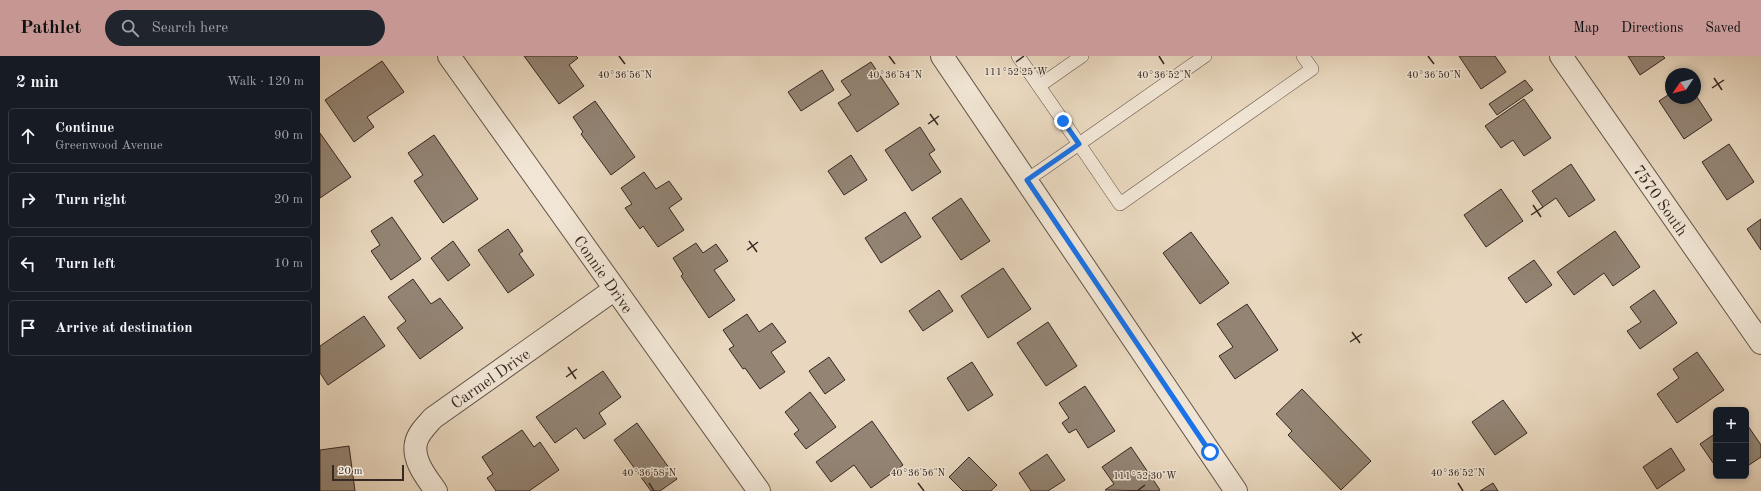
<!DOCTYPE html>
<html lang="en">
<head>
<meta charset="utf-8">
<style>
	:root { --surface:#171b24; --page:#20242c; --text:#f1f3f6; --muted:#9ea1a6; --line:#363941; --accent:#c59692 }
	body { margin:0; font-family:"Old Standard TT",serif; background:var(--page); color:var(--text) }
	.controls { position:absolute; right:12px; bottom:12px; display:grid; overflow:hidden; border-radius:6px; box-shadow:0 2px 6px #0003 }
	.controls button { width:36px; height:36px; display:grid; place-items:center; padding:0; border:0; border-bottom:1px solid var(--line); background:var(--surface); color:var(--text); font:20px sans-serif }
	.compass { position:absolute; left:1345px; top:12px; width:36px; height:36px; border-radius:50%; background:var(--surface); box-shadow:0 2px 6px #0003; rotate:235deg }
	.scale { position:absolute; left:12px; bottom:10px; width:72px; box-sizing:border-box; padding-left:4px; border:2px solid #362822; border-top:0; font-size:11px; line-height:14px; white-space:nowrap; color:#362822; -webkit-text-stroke:3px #f1e6d5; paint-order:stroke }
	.stop { position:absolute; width:12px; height:12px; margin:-9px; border:3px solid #1a73e8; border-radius:50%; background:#fff }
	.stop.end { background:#1a73e8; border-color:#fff; box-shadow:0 1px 4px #0008 }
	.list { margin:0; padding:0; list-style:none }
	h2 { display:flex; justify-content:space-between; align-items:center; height:52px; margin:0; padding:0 16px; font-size:17px }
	h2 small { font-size:13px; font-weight:400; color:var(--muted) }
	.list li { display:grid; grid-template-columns:26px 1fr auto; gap:12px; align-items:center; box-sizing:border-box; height:56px; margin:0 8px 8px; padding:0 8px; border:1px solid var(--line); border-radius:6px }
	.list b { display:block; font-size:15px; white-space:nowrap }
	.list p { margin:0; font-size:13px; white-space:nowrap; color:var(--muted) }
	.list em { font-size:13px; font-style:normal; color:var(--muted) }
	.icon { flex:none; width:22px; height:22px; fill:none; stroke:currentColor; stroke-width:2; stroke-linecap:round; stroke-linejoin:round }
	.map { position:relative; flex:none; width:1441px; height:435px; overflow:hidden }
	header { display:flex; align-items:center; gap:24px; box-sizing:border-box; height:56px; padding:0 20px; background:var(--accent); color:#111 }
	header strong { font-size:19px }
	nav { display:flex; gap:22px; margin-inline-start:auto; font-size:14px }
	.search { width:280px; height:36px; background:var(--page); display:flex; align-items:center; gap:10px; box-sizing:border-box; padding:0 14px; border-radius:22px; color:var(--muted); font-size:15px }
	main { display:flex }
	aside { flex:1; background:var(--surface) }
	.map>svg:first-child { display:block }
	.building { fill:#938474; stroke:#362822 }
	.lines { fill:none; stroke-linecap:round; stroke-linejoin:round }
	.service-casing { stroke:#635449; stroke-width:14 }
	.minor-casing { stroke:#635449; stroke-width:24 }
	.tertiary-casing { stroke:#635449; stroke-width:24 }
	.service { stroke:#f1e6d5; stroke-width:13 }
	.minor { stroke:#f1e6d5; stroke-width:22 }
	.tertiary { stroke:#f1e6d5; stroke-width:22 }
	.route { stroke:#1a73e8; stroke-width:5 }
	.ticks { fill:none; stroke:#362822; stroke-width:1.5 }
	.labels { text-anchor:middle; stroke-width:3; stroke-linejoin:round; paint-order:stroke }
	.street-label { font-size:16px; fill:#362822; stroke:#f1e6d5 }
	.ticks-label { font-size:10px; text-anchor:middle; fill:#362822; stroke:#f1e6d5; stroke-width:3; stroke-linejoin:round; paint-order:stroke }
</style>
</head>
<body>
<header>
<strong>Pathlet</strong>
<div class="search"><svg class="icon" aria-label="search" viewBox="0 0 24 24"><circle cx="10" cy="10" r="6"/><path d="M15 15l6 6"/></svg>Search here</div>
<nav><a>Map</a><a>Directions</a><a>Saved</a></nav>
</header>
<main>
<aside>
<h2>2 min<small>Walk · 120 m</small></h2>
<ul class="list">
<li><svg class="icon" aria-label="ahead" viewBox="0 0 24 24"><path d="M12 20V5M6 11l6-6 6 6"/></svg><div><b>Continue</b><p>Greenwood Avenue</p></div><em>90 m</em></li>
<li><svg class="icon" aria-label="right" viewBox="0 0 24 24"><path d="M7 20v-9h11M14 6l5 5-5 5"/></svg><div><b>Turn right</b></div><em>20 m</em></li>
<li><svg class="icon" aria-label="left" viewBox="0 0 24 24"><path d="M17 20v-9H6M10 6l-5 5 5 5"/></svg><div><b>Turn left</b></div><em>10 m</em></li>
<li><svg class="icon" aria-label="arrive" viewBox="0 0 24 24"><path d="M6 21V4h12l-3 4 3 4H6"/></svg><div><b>Arrive at destination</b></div></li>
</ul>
</aside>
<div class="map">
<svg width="1441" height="435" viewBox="0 0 1441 435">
	<rect width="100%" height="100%" fill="#e9d8bf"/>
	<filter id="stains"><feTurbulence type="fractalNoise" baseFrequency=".005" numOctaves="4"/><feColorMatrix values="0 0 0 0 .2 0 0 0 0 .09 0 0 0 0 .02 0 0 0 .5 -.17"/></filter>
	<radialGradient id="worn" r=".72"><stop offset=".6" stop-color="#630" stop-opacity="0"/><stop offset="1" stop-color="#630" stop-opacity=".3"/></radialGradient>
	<!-- building -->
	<g class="building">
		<path d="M204,0h52l2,2 -9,7 15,21 -25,18z"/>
		<path d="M1139,0h36l11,16 -25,17z"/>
		<path d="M1308,0h35l2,2 -25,17z"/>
		<path d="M62,5l22,31 -37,25 7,10 -20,15 -29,-42z"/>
		<path d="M551,6l28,42 -42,28 -19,-29 13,-8 -10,-14z"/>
		<path d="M502,14l12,20 -33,21 -13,-19z"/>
		<path d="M1205,24l8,10 -36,25 -8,-11z"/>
		<path d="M1351,37v5h24v-4l17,26 -28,19 -25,-38z"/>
		<path d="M1204,43l27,39 -27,18 -11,-16 -12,8 -16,-22z"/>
		<path d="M275,45l40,56 -24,18 -30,-41 2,-2 -10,-15z"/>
		<path d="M600,71l15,23 -6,4 12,18 -29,19 -27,-41z"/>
		<path d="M0,77l31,44 -31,21z"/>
		<path d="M114,79l44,64 -35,24 -29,-42 9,-6 -15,-22z"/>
		<path d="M1409,88l25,38 -27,18 -25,-38z"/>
		<path d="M531,99l16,25 -23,15 -16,-24z"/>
		<path d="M1251,108l24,36 -26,17 -13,-19 -13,9 -11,-16z"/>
		<path d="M324,116l12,17 13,-8 13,18 -13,9 15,22 -26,17 -15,-21 -3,3 -15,-21 7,-4 -11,-16z"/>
		<path d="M1181,133l22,32 -37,26 -22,-32z"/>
		<path d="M641,142l29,43 -29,19 -29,-42z"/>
		<path d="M585,156l16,25 -40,26 -16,-25z"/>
		<path d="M72,161l29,42 -30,21 -20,-29 9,-6 -9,-14z"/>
		<path d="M1441,163v31l-14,-21z"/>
		<path d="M188,173l15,22 -4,3 15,21 -26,18 -30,-43z"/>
		<path d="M1295,175l25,36 -27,19 -9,-13 -30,22 -17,-23z"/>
		<path d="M871,176l38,51 -29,21 -37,-51z"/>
		<path d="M133,185l17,24 -22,16 -17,-23z"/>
		<path d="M376,187l7,10 13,-9 12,17 -14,9 21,30 -26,18 -28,-42 2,-2 -10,-16z"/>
		<path d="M1214,204l18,25 -26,18 -18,-25z"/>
		<path d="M683,212l28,41 -43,29 -27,-42z"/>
		<path d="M93,223l18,25 9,-6 23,30 -43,31 -23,-31 9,-7 -18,-24z"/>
		<path d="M619,234l14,21 -30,20 -14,-20z"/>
		<path d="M1334,234l23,33 -37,26 -13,-18 14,-9 -11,-15z"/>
		<path d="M927,248l31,46 -43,29 -16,-23 14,-9 -16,-23z"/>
		<path d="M427,258l12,18 13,-9 14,19 -15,10 14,20 -25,17 -15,-21 -2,1 -14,-20 5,-3 -11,-16z"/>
		<path d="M44,260l21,30 -57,39 -8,-12v-27z"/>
		<path d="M728,266l29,44 -31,20 -29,-43z"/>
		<path d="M1377,296l27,38 -47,33 -20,-29 22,-16 -6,-9z"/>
		<path d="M509,301l16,23 -20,14 -16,-23z"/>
		<path d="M652,306l21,33 -25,16 -21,-33z"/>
		<path d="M283,315l18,26 -22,16 7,11 -22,15 -8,-11 -21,15 -19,-26z"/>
		<path d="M765,330l30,45 -27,17 -12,-19 -7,4 -7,-10 7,-5 -10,-15z"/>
		<path d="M982,333l69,72 -30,29 -53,-55 4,-4 -16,-17z"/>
		<path d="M490,336l26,35 -30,22 -12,-15 5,-4 -14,-18z"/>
		<path d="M1183,344l24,33 -32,22 -23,-33z"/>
		<path d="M552,365l31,44 -32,23 -17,-23 -23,17 -15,-20z"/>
		<path d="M317,367l40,56 -17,12h-9l-37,-51z"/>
		<path d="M1426,367l15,22v12l-15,10z"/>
		<path d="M202,374l12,17 6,-5 19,28 -30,21h-33l-9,-13 6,-4 -11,-17z"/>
		<path d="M1396,377v34l-16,-23z"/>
		<path d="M29,390l6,45h-35v-41z"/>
		<path d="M811,391l29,43 -2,1 -53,-1 9,-6 -12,-17z"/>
		<path d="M1351,392l14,22 -28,19 -14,-22z"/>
		<path d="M727,398l18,26 -17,11h-17l-12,-18z"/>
		<path d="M649,401l28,28 -6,6h-28l-14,-14z"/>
		<path d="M1173,427l5,8h-18z"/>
	</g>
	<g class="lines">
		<!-- service casing -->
		<g class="service-casing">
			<g id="service">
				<path d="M698,0l61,88 -52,36"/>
				<path d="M885,0l-126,88 41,60 192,-135 -9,-13"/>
				<path d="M719,30l43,-30"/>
			</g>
		</g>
		<!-- minor casing -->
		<g class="minor-casing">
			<g id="minor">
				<path d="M129,0l310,435"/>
				<path d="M1241,0l200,287"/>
				<path d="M116,435c-9,-13 -24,-31 -20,-48 2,-10 11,-18 17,-25l182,-129"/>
			</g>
		</g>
		<!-- tertiary casing -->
		<g class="tertiary-casing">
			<path id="tertiary" d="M622,0l294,435"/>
		</g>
		<!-- service -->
		<use href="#service" class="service"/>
		<!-- minor -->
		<use href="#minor" class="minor"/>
		<!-- tertiary -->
		<use href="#tertiary" class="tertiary"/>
	</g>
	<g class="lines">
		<!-- route -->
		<path class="route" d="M743,65l16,23 -52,36 183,272"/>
	</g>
	<!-- ticks -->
	<path class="ticks" d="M299,0l6,8M569,0l6,8M839,0l5,8M1108,0l6,8M696,6l8,-6M1394,22l8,12M1392,32l12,-8M610,58l8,11M608,68l11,-8M1213,149l8,12M1211,159l12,-8M429,185l8,11M427,194l11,-8M1032,276l8,11M1030,286l12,-8M248,311l8,12M246,321l11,-8M329,427l5,8M598,427l6,8M1138,427l5,8M817,435l8,-6"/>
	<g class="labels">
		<!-- street labels -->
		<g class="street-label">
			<text transform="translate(1341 144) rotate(55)" y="6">7570 South</text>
			<text transform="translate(284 218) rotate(55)" y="6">Connie Drive</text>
			<text transform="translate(170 322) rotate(-35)" y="6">Carmel Drive</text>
		</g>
	</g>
	<g class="ticks-label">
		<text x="696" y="19">111°52'25"W</text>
		<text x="305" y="22">40°36'56"N</text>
		<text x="575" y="22">40°36'54"N</text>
		<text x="844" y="22">40°36'52"N</text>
		<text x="1114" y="22">40°36'50"N</text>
		<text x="329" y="420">40°36'58"N</text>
		<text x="598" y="420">40°36'56"N</text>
		<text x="1138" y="420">40°36'52"N</text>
		<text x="825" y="423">111°52'30"W</text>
	</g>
	<rect width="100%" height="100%" filter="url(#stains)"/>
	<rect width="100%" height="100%" fill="url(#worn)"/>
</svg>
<div class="controls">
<button>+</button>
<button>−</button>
</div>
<svg class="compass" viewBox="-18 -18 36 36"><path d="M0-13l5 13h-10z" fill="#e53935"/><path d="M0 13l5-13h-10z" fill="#9ea1a6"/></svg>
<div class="scale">20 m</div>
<div class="stop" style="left:890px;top:396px"></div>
<div class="stop end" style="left:743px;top:65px"></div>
</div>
</main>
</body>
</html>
